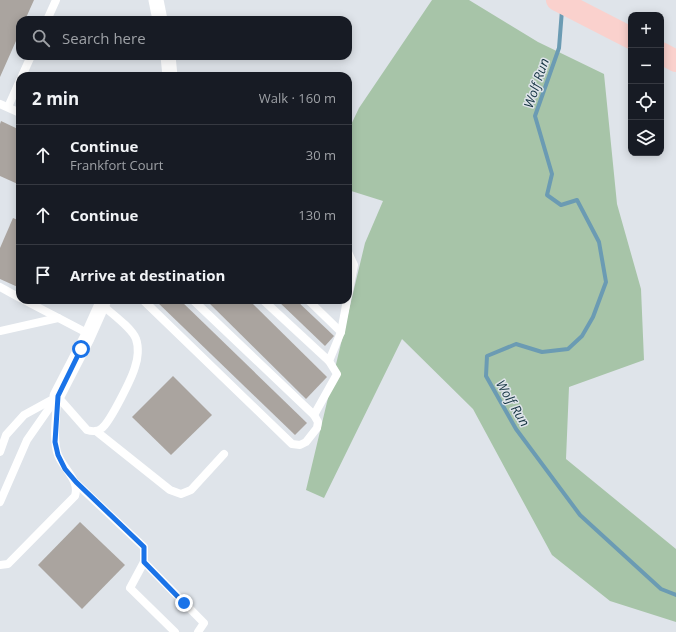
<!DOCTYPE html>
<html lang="en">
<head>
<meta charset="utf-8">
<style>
	:root { --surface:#171b24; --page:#20242c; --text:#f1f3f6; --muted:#9ea1a6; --line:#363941 }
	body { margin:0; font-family:"Open Sans",sans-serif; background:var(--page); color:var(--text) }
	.controls { position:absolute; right:12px; top:12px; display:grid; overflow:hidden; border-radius:8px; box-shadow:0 2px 10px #0003 }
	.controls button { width:36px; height:36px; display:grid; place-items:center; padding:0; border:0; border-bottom:1px solid var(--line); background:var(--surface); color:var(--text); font:20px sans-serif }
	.stop { position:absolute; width:12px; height:12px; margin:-9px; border:3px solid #1a73e8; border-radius:50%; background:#fff }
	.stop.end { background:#1a73e8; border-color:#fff; box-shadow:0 1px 4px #0008 }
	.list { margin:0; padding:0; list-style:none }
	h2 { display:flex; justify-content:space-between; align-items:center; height:52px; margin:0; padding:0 16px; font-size:17px }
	h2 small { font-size:13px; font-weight:400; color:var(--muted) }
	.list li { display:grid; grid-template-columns:26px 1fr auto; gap:12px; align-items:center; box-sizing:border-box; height:60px; padding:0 16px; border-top:1px solid var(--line) }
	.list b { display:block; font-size:15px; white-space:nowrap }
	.list p { margin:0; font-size:13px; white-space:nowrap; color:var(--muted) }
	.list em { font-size:13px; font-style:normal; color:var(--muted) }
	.icon { flex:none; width:22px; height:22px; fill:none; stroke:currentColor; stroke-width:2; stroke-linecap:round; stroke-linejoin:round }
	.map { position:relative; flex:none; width:676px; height:632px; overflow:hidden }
	.search { position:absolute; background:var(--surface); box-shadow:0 2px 10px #0003; left:16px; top:16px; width:336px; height:44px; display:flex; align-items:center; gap:10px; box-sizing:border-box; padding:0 14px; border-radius:12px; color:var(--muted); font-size:15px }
	.panel { position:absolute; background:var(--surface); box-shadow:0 2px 10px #0003; left:16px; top:72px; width:336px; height:232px; border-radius:12px }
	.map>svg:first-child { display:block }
	.green { fill:#a7c4a8 }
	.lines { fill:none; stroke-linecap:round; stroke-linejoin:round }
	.stream { stroke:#6b9bb3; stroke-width:4 }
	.building { fill:#aaa49f }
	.lane { stroke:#fff; stroke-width:8 }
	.street { stroke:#fff; stroke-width:15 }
	.secondary { stroke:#fad1cd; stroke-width:22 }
	.route { stroke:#1a73e8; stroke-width:5 }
	.labels { text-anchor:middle; stroke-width:3; stroke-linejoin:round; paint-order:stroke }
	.water-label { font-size:13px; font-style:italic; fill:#153442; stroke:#dfe4ea }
</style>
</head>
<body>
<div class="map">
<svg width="676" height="632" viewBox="0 0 676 632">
	<rect width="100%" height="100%" fill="#dfe4ea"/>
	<!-- green -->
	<path class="green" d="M432,0h37l69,42 66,32 13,130 24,85 3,71 -75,27 -3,72 110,90v73l-66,-21 -58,-46 -79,-146 -71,-70 -78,159 -18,-8 59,-247 18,-42 -35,-11v-59l11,-23z"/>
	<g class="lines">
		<!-- stream -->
		<path class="stream" d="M562,10l-3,38 -24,68 17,58 -5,21 14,10 16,-5 22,42 7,40 -13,35 -11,19 -14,13 -26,3 -26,-8 -29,12 -1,20 30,53 64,86 81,74 15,6"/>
	</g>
	<!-- building -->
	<g class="building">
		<path d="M0,0h34l-9,20h-5v12l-20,45z"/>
		<path d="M1,121l19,9v55l-20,-9v-52z"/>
		<path d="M13,218l7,3v67l-20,-9v-31z"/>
		<path d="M155,300h25l127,123 -12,12z"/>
		<path d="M206,300h43l78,77 -21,22z"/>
		<path d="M277,300h19l38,36 -9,10z"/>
		<path d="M173,376l39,39 -41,40 -39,-38z"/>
		<path d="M80,522l45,43 -43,44 -44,-44z"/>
	</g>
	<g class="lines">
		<!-- lane -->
		<g class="lane">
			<path d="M47,20l9,-20"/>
			<path d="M22,76l9,-20"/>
			<path d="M0,104l20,9"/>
			<path d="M8,107l12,-27"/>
			<path d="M348,252l6,13 -6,31"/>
			<path d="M0,287l20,11"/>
			<path d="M24,300l65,34"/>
			<path d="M143,300l149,144 8,1 6,-3 11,-14 1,-6 -4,-7"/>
			<path d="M193,300l121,115 23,-41 -8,-13"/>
			<path d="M263,300l66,61 12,-29 -33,-32"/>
			<path d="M0,331l58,-13"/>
			<path d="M341,332l6,-32"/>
			<path d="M57,396l30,34c6,2 10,2 15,-2 8,-6 30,-50 33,-61 3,-8 4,-20 1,-28 -4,-11 -25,-26 -34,-34"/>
			<path d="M96,431l74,59 11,4 10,-4 33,-36"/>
			<path d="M0,452l6,-17 18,-20 31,-17"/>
			<path d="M76,483l68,64v15l-14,26 45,44"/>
			<path d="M0,502l27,-62 30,-43"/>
			<path d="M144,562l60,61 -6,9"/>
			<path d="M0,565l8,-1 67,-68c5,-16 -11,-26 -17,-41 -6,-16 -1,-41 -1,-59"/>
		</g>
		<!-- street -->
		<g class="street">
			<path d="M156,0l4,20"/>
			<path d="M168,56l2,20"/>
			<path d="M57,396l30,-58 17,-38"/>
		</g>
		<!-- secondary -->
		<g class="secondary">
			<path d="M557,0l74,38"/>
			<path d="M661,53l15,8"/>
		</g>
	</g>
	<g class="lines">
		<!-- route -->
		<path class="route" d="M81,349l-23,47 -3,46 3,13 7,14 11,13 68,65v15l40,41"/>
	</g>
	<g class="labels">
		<!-- water labels -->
		<g class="water-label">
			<text transform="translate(536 83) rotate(-71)" y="5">Wolf Run</text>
			<text transform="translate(513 403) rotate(59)" y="5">Wolf Run</text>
		</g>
	</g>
</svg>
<div class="controls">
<button>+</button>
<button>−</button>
<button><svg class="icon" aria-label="locate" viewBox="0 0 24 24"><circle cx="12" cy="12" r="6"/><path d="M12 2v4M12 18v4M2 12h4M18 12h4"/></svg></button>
<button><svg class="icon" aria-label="layers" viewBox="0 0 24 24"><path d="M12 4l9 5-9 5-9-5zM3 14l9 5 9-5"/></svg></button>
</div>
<div class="stop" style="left:81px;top:349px"></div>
<div class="stop end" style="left:184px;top:603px"></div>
<div class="search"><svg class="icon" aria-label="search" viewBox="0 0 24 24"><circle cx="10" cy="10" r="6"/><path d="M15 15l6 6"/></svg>Search here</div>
<section class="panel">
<h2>2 min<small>Walk · 160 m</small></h2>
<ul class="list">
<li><svg class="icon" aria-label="ahead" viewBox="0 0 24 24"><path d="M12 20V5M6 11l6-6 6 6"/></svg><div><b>Continue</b><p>Frankfort Court</p></div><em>30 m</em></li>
<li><svg class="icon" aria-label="ahead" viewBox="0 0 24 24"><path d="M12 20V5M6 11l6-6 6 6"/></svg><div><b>Continue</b></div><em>130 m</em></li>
<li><svg class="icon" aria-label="arrive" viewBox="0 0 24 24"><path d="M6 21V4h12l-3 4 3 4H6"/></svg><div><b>Arrive at destination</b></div></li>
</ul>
</section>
</div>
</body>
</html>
